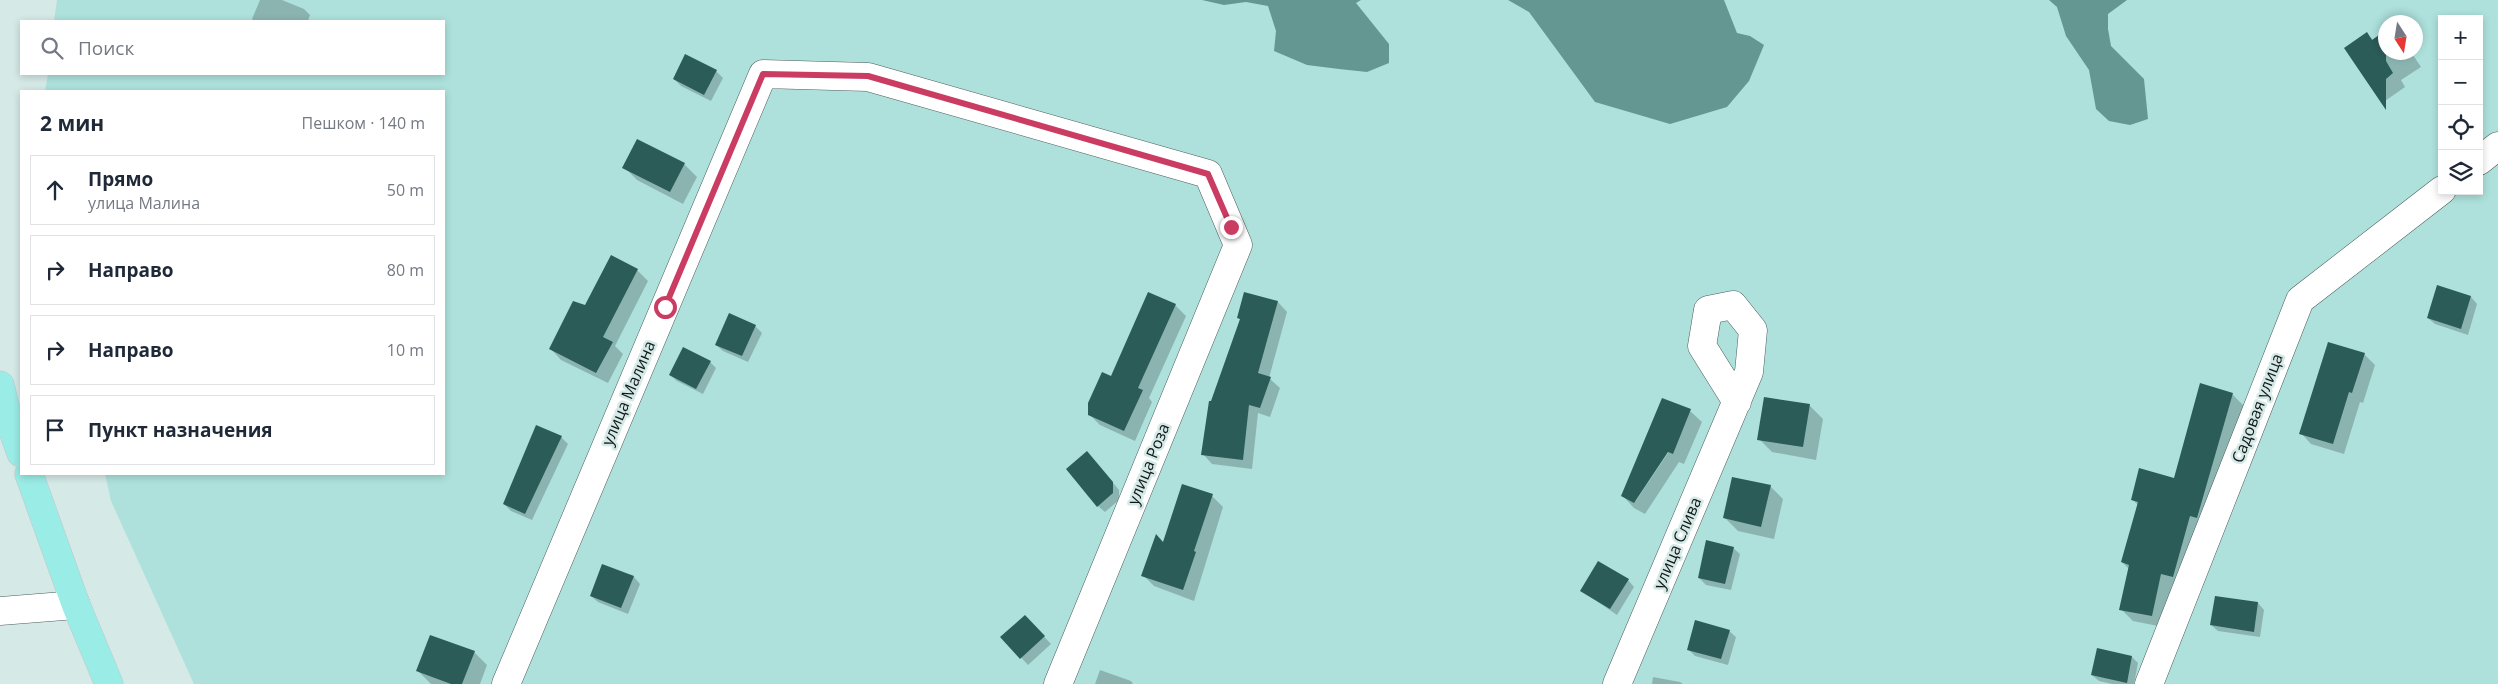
<!DOCTYPE html>
<html lang="ru">
<head>
<meta charset="utf-8">
<style>
	:root { --surface:#fff; --page:#f2f2f3; --text:#1f2937; --muted:#747a83; --line:#e0e1e3 }
	body { margin:0; font-family:"Open Sans",sans-serif; background:var(--page); color:var(--text) }
	.controls { position:absolute; right:15px; top:15px; display:grid; overflow:hidden; border-radius:0px; box-shadow:0 2px 8px #0003 }
	.controls button { width:45px; height:45px; display:grid; place-items:center; padding:0; border:0; border-bottom:1px solid var(--line); background:var(--surface); color:var(--text); font:25px sans-serif }
	.compass { position:absolute; left:2378px; top:15px; width:45px; height:45px; border-radius:50%; background:var(--surface); box-shadow:0 2px 8px #0003; rotate:168deg }
	.stop { position:absolute; width:15px; height:15px; margin:-11px; border:4px solid #cb3c63; border-radius:50%; background:#fff }
	.stop.end { background:#cb3c63; border-color:#fff; box-shadow:0 1px 5px #0008 }
	.list { margin:0; padding:0; list-style:none }
	h2 { display:flex; justify-content:space-between; align-items:center; height:65px; margin:0; padding:0 20px; font-size:21px }
	h2 small { font-size:16px; font-weight:400; color:var(--muted) }
	.list li { display:grid; grid-template-columns:32px 1fr auto; gap:15px; align-items:center; box-sizing:border-box; height:70px; margin:0 10px 10px; padding:0 10px; border:1px solid var(--line); border-radius:0px }
	.list b { display:block; font-size:19px; white-space:nowrap }
	.list p { margin:0; font-size:16px; white-space:nowrap; color:var(--muted) }
	.list em { font-size:16px; font-style:normal; color:var(--muted) }
	.icon { flex:none; width:28px; height:28px; fill:none; stroke:currentColor; stroke-width:2; stroke-linecap:round; stroke-linejoin:round }
	.map { position:relative; flex:none; width:2498px; height:684px; overflow:hidden }
	.search { position:absolute; background:var(--surface); box-shadow:0 2px 8px #0003; left:20px; top:20px; width:425px; height:55px; display:flex; align-items:center; gap:12px; box-sizing:border-box; padding:0 18px; border-radius:0px; color:var(--muted); font-size:19px }
	.panel { position:absolute; background:var(--surface); box-shadow:0 2px 8px #0003; left:20px; top:90px; width:425px; height:385px; border-radius:0px }
	.map>svg:first-child { display:block }
	.green { fill:#aee1dc; fill-rule:evenodd }
	.water { fill:#659792 }
	.shadow { fill:#0003; fill-rule:evenodd }
	.building { fill:#2b5c58 }
	.lines { fill:none; stroke-linecap:round; stroke-linejoin:round }
	.minor-casing { stroke:#4d5e5d; stroke-width:29 }
	.major-casing { stroke:#c6c7c7; stroke-width:29 }
	.minor { stroke:#fff; stroke-width:28 }
	.major { stroke:#9aece6; stroke-width:28 }
	.route { stroke:#cb3c63; stroke-width:6 }
	.labels { text-anchor:middle; stroke-width:5; stroke-linejoin:round; paint-order:stroke }
	.street-label { font-size:16px; fill:#101717; stroke:#d5e9e7 }
</style>
</head>
<body>
<div class="map">
<svg width="2498" height="684" viewBox="0 0 2498 684">
	<rect width="100%" height="100%" fill="#d5e9e7"/>
	<!-- green -->
	<path class="green" d="M57,0h2441v684h-2304l-83,-183 -6,-27h339v-383h-399l3,-17h396v-53h-390zM2442,19h37v172h-37zM2386,22h30v30h-30z"/>
	<!-- water -->
	<g class="water">
		<path d="M1202,0h159l-5,3 33,41v19l-22,9 -28,-3 -32,-4 -33,-14 2,-20 -8,-25 -22,-4 -22,3z"/>
		<path d="M1508,0h216l13,33 13,3 14,9 -15,36 -22,26 -57,17 -75,-22 -66,-90z"/>
		<path d="M2049,0h78l-19,14v15l3,17 33,33 4,40 -18,6 -21,-4 -13,-12 -7,-39 -23,-34 -9,-29z"/>
	</g>
	<!-- shadow -->
	<g class="shadow">
		<path d="M260,0h22l22,9 6,6 -2,6h-54l-2,-2z"/>
		<path d="M2367,34l19,18h25l10,15 -20,13 4,7 -20,14z"/>
		<path d="M686,56l30,15 7,7 -12,23 -30,-15 -7,-7z"/>
		<path d="M684,164l13,13 -14,27 -46,-24 -13,-13z"/>
		<path d="M637,270l11,11 -33,65 8,8 -15,29 -47,-23 -11,-12 36,-42z"/>
		<path d="M2438,287l33,10 6,7 -9,31 -33,-11 -7,-6z"/>
		<path d="M1278,302l9,10 -18,66 11,10 -10,29 -12,-4 -6,56 -40,-5 -9,-10 9,-52 29,-82 -3,-3z"/>
		<path d="M1175,305l11,11 -37,82 3,4 -17,39 -35,-16 -11,-11 23,-36z"/>
		<path d="M755,326l7,7 -14,29 -25,-11 -7,-6z"/>
		<path d="M2364,354l11,11 -12,38 -3,-1 -16,52 -33,-10 -10,-11z"/>
		<path d="M710,362l6,6 -13,26 -26,-13 -7,-6z"/>
		<path d="M2232,394l12,12 -59,182 -13,-3 -9,42 -30,-6 -12,-12 8,-40 -7,-7 16,-57 -6,-6 43,-20z"/>
		<path d="M1810,406l13,13 -7,41 -44,-8 -13,-13z"/>
		<path d="M1690,411l12,11 -18,42 -5,-2 -34,52 -11,-6 -11,-12zM1670,446l2,1 -37,55 2,-6z"/>
		<path d="M561,437l7,7 -36,76 -21,-9 -7,-7z"/>
		<path d="M1093,459l26,31v10l-14,12 -7,-6z"/>
		<path d="M1770,486l13,13 -9,40 -36,-8 -13,-13z"/>
		<path d="M1212,496l11,11 -29,94 -40,-15 -11,-11 20,-32z"/>
		<path d="M1733,548l7,6 -9,36 -25,-5 -7,-7z"/>
		<path d="M603,565l31,12 6,7 -12,30 -30,-12 -7,-6z"/>
		<path d="M1628,580l6,7 -17,28 -35,-24z"/>
		<path d="M2216,597l42,6 6,7 -4,27 -42,-6 -7,-6z"/>
		<path d="M1025,616l26,28 -23,21 -26,-28z"/>
		<path d="M1729,631l7,6 -8,28 -33,-9 -7,-7z"/>
		<path d="M474,652l13,13 -7,19h-49l-13,-13z"/>
		<path d="M2132,657l6,6 -4,21h-22l-13,-3 -7,-6z"/>
		<path d="M1100,670l31,11 2,3h-38z"/>
		<path d="M1653,677l27,5 3,2h-31z"/>
	</g>
	<!-- building -->
	<g class="building">
		<path d="M2386,30v31l7,12 -7,6v31l-42,-62 23,-16 5,8z"/>
		<path d="M685,54l32,16 -13,25 -31,-16z"/>
		<path d="M637,139l48,24 -15,29 -48,-24z"/>
		<path d="M611,255l27,14 -35,68 10,5 -17,31 -47,-24 24,-48 12,4z"/>
		<path d="M2437,285l34,11 -10,33 -34,-11z"/>
		<path d="M1148,292l28,12 -38,84 5,2 -19,41 -36,-16v-12l14,-31 9,4z"/>
		<path d="M1244,292l34,9 -20,72 13,4 -11,31 -11,-3 -6,55 -42,-5 8,-54h2l29,-82 -3,-1z"/>
		<path d="M729,313l27,12 -14,31 -27,-11z"/>
		<path d="M2328,342l37,11 -13,40 -3,-1 -16,52 -34,-10z"/>
		<path d="M683,347l28,14 -15,28 -27,-14z"/>
		<path d="M2200,383l33,10 -36,125 -7,-2 -17,61 -12,-3 -9,42 -33,-6 10,-45 -8,-3 17,-60 -7,-2 8,-32 35,10z"/>
		<path d="M1764,397l46,7 -7,43 -46,-7z"/>
		<path d="M1662,398l29,11 -18,45 -5,-2 -34,51 -13,-7z"/>
		<path d="M536,425l26,11 -37,78 -22,-10z"/>
		<path d="M1087,451l26,31v11l-16,14 -31,-38z"/>
		<path d="M1732,477l39,8 -10,42 -38,-9z"/>
		<path d="M1182,484l31,10 -19,57 2,1 -13,38 -42,-14 15,-42 7,8z"/>
		<path d="M1706,540l28,7 -9,37 -27,-6z"/>
		<path d="M1598,561l31,18 -19,30 -30,-18z"/>
		<path d="M602,564l32,12 -13,32 -31,-12z"/>
		<path d="M2215,596l43,6 -4,30 -44,-7z"/>
		<path d="M1025,615l20,21 -25,23 -20,-22z"/>
		<path d="M1695,620l35,10 -9,29 -34,-9z"/>
		<path d="M430,635l45,16 -13,33h-11l-35,-13z"/>
		<path d="M2097,648l35,8 -5,27 -36,-8z"/>
	</g>
	<g class="lines">
		<!-- minor casing -->
		<g class="minor-casing">
			<g id="minor">
				<path d="M2479,161l19,-15"/>
				<path d="M0,611l76,-6"/>
				<path d="M506,684l257,-610 105,3 340,97 30,71 -180,439"/>
				<path d="M1617,684l132,-312 4,-42 -20,-25 -25,5 -6,36 35,56"/>
				<path d="M2149,684l151,-384 142,-110"/>
			</g>
		</g>
		<!-- major casing -->
		<g class="major-casing">
			<g id="major">
				<path d="M0,385l7,29 14,39"/>
				<path d="M29,474l47,131 33,79"/>
			</g>
		</g>
		<!-- minor -->
		<use href="#minor" class="minor"/>
		<!-- major -->
		<use href="#major" class="major"/>
	</g>
	<g class="lines">
		<!-- route -->
		<path class="route" d="M665,307l98,-233 105,2 340,98 23,53"/>
	</g>
	<g class="labels">
		<!-- street labels -->
		<g class="street-label">
			<text transform="translate(628 393) rotate(-67)" y="6">улица Малина</text>
			<text transform="translate(2257 408) rotate(-69)" y="6">Садовая улица</text>
			<text transform="translate(1148 464) rotate(-68)" y="6">улица Роза</text>
			<text transform="translate(1677 543) rotate(-67)" y="6">улица Слива</text>
		</g>
	</g>
</svg>
<div class="controls">
<button>+</button>
<button>−</button>
<button><svg class="icon" aria-label="locate" viewBox="0 0 24 24"><circle cx="12" cy="12" r="6"/><path d="M12 2v4M12 18v4M2 12h4M18 12h4"/></svg></button>
<button><svg class="icon" aria-label="layers" viewBox="0 0 24 24"><path d="M12 4l9 5-9 5-9-5zM3 14l9 5 9-5"/></svg></button>
</div>
<svg class="compass" viewBox="-18 -18 36 36"><path d="M0-13l5 13h-10z" fill="#e53935"/><path d="M0 13l5-13h-10z" fill="#747a83"/></svg>
<div class="stop" style="left:665px;top:307px"></div>
<div class="stop end" style="left:1231px;top:227px"></div>
<div class="search"><svg class="icon" aria-label="search" viewBox="0 0 24 24"><circle cx="10" cy="10" r="6"/><path d="M15 15l6 6"/></svg>Поиск</div>
<section class="panel">
<h2>2 мин<small>Пешком · 140 m</small></h2>
<ul class="list">
<li><svg class="icon" aria-label="ahead" viewBox="0 0 24 24"><path d="M12 20V5M6 11l6-6 6 6"/></svg><div><b>Прямо</b><p>улица Малина</p></div><em>50 m</em></li>
<li><svg class="icon" aria-label="right" viewBox="0 0 24 24"><path d="M7 20v-9h11M14 6l5 5-5 5"/></svg><div><b>Направо</b></div><em>80 m</em></li>
<li><svg class="icon" aria-label="right" viewBox="0 0 24 24"><path d="M7 20v-9h11M14 6l5 5-5 5"/></svg><div><b>Направо</b></div><em>10 m</em></li>
<li><svg class="icon" aria-label="arrive" viewBox="0 0 24 24"><path d="M6 21V4h12l-3 4 3 4H6"/></svg><div><b>Пункт назначения</b></div></li>
</ul>
</section>
</div>
</body>
</html>
